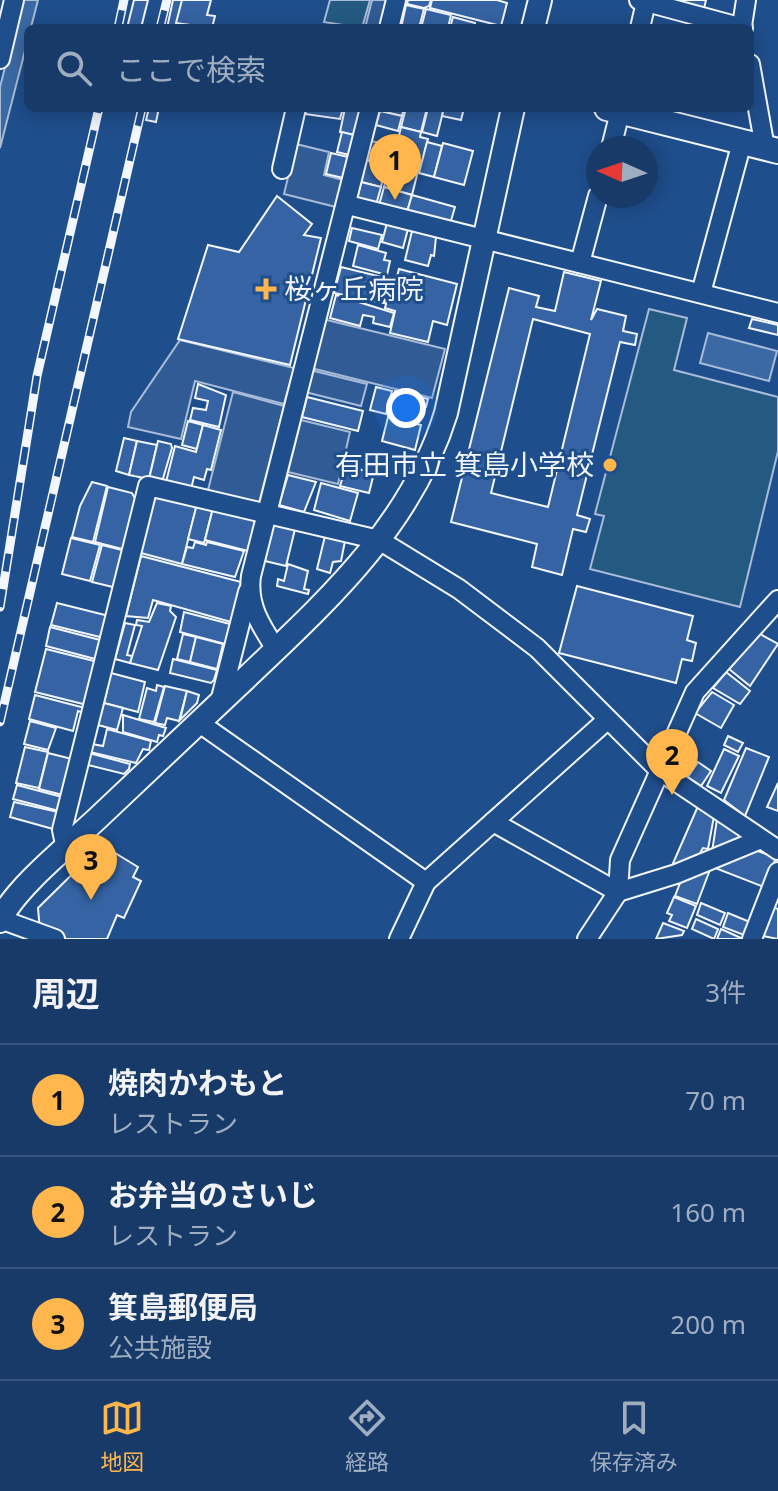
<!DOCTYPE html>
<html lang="ja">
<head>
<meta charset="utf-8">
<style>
	:root { --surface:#173a69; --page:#244571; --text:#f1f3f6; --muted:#9eadc0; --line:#36547d; --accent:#ffb74d }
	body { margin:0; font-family:"Noto Sans","Noto Sans JP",sans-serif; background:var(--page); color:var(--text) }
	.compass { position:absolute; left:586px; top:136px; width:72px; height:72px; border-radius:50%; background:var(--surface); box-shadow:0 4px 20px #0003; rotate:273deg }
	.you { position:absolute; left:406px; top:408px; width:28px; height:28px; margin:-20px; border:6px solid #fff; border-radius:50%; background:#1a73e8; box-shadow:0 0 0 12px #1a73e833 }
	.badge { display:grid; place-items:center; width:52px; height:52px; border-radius:50%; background:var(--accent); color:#111; font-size:26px; font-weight:700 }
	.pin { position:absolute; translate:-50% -66px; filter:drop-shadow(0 2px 4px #0008) }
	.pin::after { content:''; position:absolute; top:42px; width:28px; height:24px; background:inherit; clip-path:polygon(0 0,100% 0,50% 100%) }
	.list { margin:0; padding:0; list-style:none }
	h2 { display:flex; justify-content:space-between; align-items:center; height:104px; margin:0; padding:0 32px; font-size:34px }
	h2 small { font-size:26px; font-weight:400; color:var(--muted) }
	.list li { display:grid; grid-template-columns:52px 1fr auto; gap:24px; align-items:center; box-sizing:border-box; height:112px; padding:0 32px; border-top:2px solid var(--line) }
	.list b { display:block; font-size:30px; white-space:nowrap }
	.list p { margin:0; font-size:26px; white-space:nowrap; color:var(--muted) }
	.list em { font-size:26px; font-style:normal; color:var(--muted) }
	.icon { flex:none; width:44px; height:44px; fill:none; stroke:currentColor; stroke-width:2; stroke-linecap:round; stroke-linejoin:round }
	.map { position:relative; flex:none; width:778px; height:939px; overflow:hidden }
	.search { position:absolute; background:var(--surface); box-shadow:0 4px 20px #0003; left:24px; right:24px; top:24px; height:88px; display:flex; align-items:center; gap:20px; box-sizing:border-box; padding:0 28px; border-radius:12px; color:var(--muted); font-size:30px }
	.sheet { height:440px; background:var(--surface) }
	nav { display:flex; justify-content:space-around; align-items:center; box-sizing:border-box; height:112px; border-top:2px solid var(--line); background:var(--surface); font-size:22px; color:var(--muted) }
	nav a { display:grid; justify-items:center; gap:4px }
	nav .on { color:var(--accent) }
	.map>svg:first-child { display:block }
	.green { fill:#245a82; stroke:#a8bbd7; stroke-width:2 }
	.parking { fill:#305b95; stroke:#a8bbd7; stroke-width:2 }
	.water { fill:#3b69a3; stroke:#a8bbd7; stroke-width:2 }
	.building { fill:#3563a3; stroke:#f2f6ff; stroke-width:2; fill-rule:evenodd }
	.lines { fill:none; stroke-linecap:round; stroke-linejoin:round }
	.minor-casing { stroke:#f2f6ff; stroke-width:22 }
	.tertiary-casing { stroke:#f2f6ff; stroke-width:26 }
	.secondary-casing { stroke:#f2f6ff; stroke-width:28 }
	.minor { stroke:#1f4e8c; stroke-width:18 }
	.tertiary { stroke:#1f4e8c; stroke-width:22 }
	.secondary { stroke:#1f4e8c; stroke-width:24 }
	.rail-casing { stroke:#f2f6ff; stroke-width:9 }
	.rail { stroke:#1f4e8c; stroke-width:6; stroke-dasharray:18; stroke-linecap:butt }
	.poi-dot { fill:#ffb74d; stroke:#1f4e8c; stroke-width:3 }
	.labels { text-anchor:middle; stroke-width:6; stroke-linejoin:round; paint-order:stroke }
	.poi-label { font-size:28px; fill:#f2f6ff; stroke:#1f4e8c; text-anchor:start }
</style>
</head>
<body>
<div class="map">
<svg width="778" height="939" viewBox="0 0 778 939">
	<rect width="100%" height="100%" fill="#1f4e8c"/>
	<!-- green -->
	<g class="green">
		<path d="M330,0h40l-8,28 -38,-6z"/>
		<path d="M649,309l38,9 -13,52 104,27v54l-38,156 -150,-38 14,-53 -9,-2z"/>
	</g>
	<!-- parking -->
	<g class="parking">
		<path d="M372,0h15l-7,28h-15z"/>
		<path d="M371,141l22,5 -4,18 -22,-5z"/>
		<path d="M296,144l33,8 -5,23 19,5 -7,27 -52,-13z"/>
		<path d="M323,319l122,30 -13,49 -121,-30z"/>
		<path d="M180,340l114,28 -10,36 -89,-23 -14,58 -53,-12 3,-15z"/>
		<path d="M310,370l57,14 -6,22 -56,-14z"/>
		<path d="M233,392l51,14 -26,101 -51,-13z"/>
		<path d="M301,420l49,12 -12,52 -50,-12z"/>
	</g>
	<!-- water -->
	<g class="water">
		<path d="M22,0h16l-38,148v-61z"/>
		<path d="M708,333l69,18 -8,30 -69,-18z"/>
	</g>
	<!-- building -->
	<g class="building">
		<path d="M134,0h14l-7,28h-14z"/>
		<path d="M173,0h9l-3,24 -2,4h-10z"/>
		<path d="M182,0h29l-4,15 8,1 -3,12 -36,-5z"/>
		<path d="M408,0h23l-2,6 -5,2 -17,-4z"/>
		<path d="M432,0h65l10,3 -6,23 -71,-18z"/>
		<path d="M656,0h50l-3,13z"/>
		<path d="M406,5l18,4 -5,19h-18z"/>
		<path d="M426,9l25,6 -3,13h-27z"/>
		<path d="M453,17l22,6 -1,5h-24z"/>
		<path d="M149,108h10l-3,14 -10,-2z"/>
		<path d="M307,108h36l-3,11 -35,-5z"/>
		<path d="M345,108h15l-6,27 -14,-3z"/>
		<path d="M381,108h23l-2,8 -22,-5z"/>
		<path d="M406,108h21l-6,24 -20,-5z"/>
		<path d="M428,108h16l-7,28 -15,-4z"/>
		<path d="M444,108h20l-3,12 -19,-4z"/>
		<path d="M380,111l22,5 -4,15 -22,-6z"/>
		<path d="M401,127l20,5 -1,5 8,2 -9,34 -27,-7z"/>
		<path d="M342,132l12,3 -5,20 -12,-3z"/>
		<path d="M427,142l15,4 -8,31 -15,-4z"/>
		<path d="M443,143l30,8 -9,34 -30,-8z"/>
		<path d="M331,153l17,4 -5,21 -17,-4z"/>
		<path d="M366,160l20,5 -5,22 -20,-5z"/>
		<path d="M389,168l28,7 -5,20 -28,-8z"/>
		<path d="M361,182l20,5 -5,18 -19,-5z"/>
		<path d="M384,187l28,8 -5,17 -28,-7z"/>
		<path d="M412,195l43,12 -5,17 -43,-12z"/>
		<path d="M277,196l35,28 -8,11 17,3 -31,127 -112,-26 30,-94 31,7z"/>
		<path d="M387,223l21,6 -5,19 -21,-6z"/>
		<path d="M352,228l30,7 -4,14 -29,-8z"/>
		<path d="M412,231l24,6 -2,19 -3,-1 -3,11 -23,-6z"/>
		<path d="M358,245l28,8 -2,7 6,1 -3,14 -34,-9z"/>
		<path d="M341,267l49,12 -6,24 -50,-10z"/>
		<path d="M399,269l58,15 -10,41 -14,-4 -5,21 -38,-9 5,-22 -10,-3 7,-29 4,1z"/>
		<path d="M564,272l37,9 -10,39 6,-11 29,7 -3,15 14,3 -2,11 -15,-3 -43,173 13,4 -4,13 -13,-3 -11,46 -30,-8 5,-23 -86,-22 58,-234 30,8 -3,11 19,4zM533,319l57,15 -42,173 -57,-14z"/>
		<path d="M336,295l58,18 -4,14 -17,-4 1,-6 -11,-2 -3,11 -30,-8z"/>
		<path d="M752,319l26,6v10l-29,-7z"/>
		<path d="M198,384l28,11 -7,32 -29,-7 3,-12 13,2 2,-9 -13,-3z"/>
		<path d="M376,387l16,4 -6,23 -16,-4z"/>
		<path d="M395,391l33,8 -2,8 -14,4 -3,10 -21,-5z"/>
		<path d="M307,397l56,14 -5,20 -56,-14z"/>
		<path d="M388,417l33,8 -6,25 -33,-9z"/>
		<path d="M188,421l15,4 -6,24 -15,-4z"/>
		<path d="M203,425l18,5 -10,40 -4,-1 -3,11 -10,-3 -3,12 -25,-7 9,-36 21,6z"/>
		<path d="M124,438l13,3 -8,34 -13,-4z"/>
		<path d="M137,441l20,4 -8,34 -20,-4z"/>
		<path d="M158,441l13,3 1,4 -10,34 -13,-3z"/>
		<path d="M346,466l28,7 -5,20 -29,-7z"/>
		<path d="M288,475l28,7 -12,30 -25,-7z"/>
		<path d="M92,482l15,4 -14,56 -21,-5 8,-31z"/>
		<path d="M321,483l37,10 -8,28 -36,-11z"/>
		<path d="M108,487l24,6 6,11 -12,46 -31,-8z"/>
		<path d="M156,493l41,11 -15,60 -41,-11z"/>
		<path d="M197,504l16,4 -9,35 -16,-4z"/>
		<path d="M213,508l43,11 -8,32 -43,-11z"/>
		<path d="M273,524l22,5 -9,37 -21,-5z"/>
		<path d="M325,536l20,5 -4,20 -8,1 -3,11 -13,-4z"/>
		<path d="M71,538l29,7 -10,36 -28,-7z"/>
		<path d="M195,542l11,3 1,-3 37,9 -9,26 -53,-13 5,-17 6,1z"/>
		<path d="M102,545l24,6 -9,37 -25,-6z"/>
		<path d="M141,556l100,26 -10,40 -78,-22 -5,18 -22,-2z"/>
		<path d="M288,564l20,7 -4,18 5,1 -1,4 -31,-8 1,-7 6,2z"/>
		<path d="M577,586l116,30 -6,24 9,3 -4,18 -10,-2 -6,24 -117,-30z"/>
		<path d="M57,603l52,13 -5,22 -53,-13z"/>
		<path d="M157,603l14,3 -1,5 6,6 -18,53 -28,-7 12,-37 -6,-1 1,-5 12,2z"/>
		<path d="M184,612l46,12 -5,20 -45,-12z"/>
		<path d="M125,623l10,2 -8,30 5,1 -2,7 -15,-4z"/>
		<path d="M50,627l54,14 -5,19 -53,-14z"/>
		<path d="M183,634l13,3 -6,25 -13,-3z"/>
		<path d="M760,634l18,10 -28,42 -21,-17z"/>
		<path d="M196,637l27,7 -6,25 -27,-7z"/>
		<path d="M46,649l52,13 -11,43 -52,-13z"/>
		<path d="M173,659l44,11 -3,10 -3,3 -41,-10z"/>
		<path d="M726,672l24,19 -10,13 -27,-16z"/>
		<path d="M111,673l34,9 -7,30 -34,-9z"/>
		<path d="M157,685l7,2 -10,35 -15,-3 8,-31 9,3z"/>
		<path d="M165,686l22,5 -8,30 -12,-3 -2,7 -10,-2z"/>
		<path d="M187,691l12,4 -2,8 -17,17z"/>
		<path d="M712,692l22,13 -13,23 -26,-15z"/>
		<path d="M35,695l50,13 -1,5 -6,-2 -5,20 -44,-12z"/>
		<path d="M104,703l19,5 -6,22 -19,-5z"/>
		<path d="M123,715l43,13 -3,8 -4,-1 -2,7 -34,-10z"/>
		<path d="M30,721l26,7 -8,22 -24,-6z"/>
		<path d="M107,729l44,12 -2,9 -6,-1 -7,14 -46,-11 2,-8 11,2z"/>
		<path d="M728,736l15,7 -5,9 -14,-7z"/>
		<path d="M25,747l23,5 -9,36 -23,-5z"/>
		<path d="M746,748l23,9 -24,59 -21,-16z"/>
		<path d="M724,749l15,7 -18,37 -14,-7z"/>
		<path d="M48,753l24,6 -9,36 -24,-6z"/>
		<path d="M89,753l41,11 -1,5 -5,5 -36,-9z"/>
		<path d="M698,762l13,9 -10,15 -13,-9z"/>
		<path d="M778,783v28l-11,-4z"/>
		<path d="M17,785l45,12 -3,14 -46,-12z"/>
		<path d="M14,802l44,10 -5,17 -43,-12z"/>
		<path d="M698,806l16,10 -6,33 -5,-1 -6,10 -26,10z"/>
		<path d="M717,819l27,17 -3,5 -29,11z"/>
		<path d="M102,845l36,22 -5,10 8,4 -17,37 -7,-3 -10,24h-41l-26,-8 -2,-23z"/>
		<path d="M753,849l23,9 -12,29 -54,-21z"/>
		<path d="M711,867l-14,37 -22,-8 7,-18z"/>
		<path d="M674,897l22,9 -9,22 -18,-7 3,-6 -5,-2z"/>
		<path d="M701,903l24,10 -5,12 -23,-10z"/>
		<path d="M773,907l5,2v30l-15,-3z"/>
		<path d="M728,913l22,9 -6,13 -21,-8z"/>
		<path d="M696,919l22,10 -4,10 -22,-10z"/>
		<path d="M663,923l21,8 -2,4 -26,4z"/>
		<path d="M721,929l20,9v1h-24z"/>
	</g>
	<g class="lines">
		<!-- minor casing -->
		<g class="minor-casing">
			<g id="minor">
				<path d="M639,0l104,28"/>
				<path d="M742,26l4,-26"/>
				<path d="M389,28l7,-28"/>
				<path d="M640,28l6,-26"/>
				<path d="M0,59l14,-59"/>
				<path d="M750,64l15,84"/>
				<path d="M611,148l10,-40"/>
				<path d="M282,169l14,-61"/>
				<path d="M348,205l430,108"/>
				<path d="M580,263l18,-67"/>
				<path d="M701,293l41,-151"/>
				<path d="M276,649c-15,-23 -29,-44 -25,-73l119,-468"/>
				<path d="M220,702l28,-110"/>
				<path d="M198,722l228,160 -27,57"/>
				<path d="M493,822l125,70 58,-18 85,-35"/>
				<path d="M66,849l-4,-19 86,-344 231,54 80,49 78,59 122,122 119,80"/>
				<path d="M426,882l181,-162"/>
				<path d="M0,919l55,20"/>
				<path d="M587,939l31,-47 2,-32 75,-168 83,-92"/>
				<path d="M752,939l26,-67"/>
			</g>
		</g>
		<!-- tertiary casing -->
		<g class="tertiary-casing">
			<g id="tertiary">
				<path d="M533,28l7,-28"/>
				<path d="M0,921c14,-33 73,-79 101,-106 48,-46 97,-92 146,-138 82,-78 165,-153 199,-264l67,-305"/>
			</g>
		</g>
		<!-- secondary casing -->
		<g class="secondary-casing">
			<path id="secondary" d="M607,108l171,43"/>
		</g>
		<!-- minor -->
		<use href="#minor" class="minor"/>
		<!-- tertiary -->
		<use href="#tertiary" class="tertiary"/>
		<!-- secondary -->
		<use href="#secondary" class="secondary"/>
		<!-- rail casing -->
		<g class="rail-casing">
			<g id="rail">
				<path d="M118,28l6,-28"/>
				<path d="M160,28l7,-28"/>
				<path d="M0,607l37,-231 62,-268"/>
				<path d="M0,722l142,-614"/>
			</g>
		</g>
		<!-- rail -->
		<use href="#rail" class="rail"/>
	</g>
	<!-- markers -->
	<g class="poi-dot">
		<path d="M262 277h8v8h8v8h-8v8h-8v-8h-8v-8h8z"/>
		<circle cx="610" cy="465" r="8"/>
	</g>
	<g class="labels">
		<!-- poi labels -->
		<g class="poi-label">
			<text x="284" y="299">桜ヶ丘病院</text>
			<text x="594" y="475" text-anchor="end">有田市立 箕島小学校</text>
		</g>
	</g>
</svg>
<svg class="compass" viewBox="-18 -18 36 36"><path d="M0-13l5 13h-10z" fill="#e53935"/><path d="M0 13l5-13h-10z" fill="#9eadc0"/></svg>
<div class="you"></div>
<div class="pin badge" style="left:395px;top:200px">1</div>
<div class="pin badge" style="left:672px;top:795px">2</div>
<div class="pin badge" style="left:91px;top:900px">3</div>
<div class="search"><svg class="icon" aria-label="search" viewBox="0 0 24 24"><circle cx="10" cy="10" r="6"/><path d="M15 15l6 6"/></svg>ここで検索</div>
</div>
<section class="sheet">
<h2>周辺<small>3件</small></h2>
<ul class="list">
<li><span class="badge">1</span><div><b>焼肉かわもと</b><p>レストラン</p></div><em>70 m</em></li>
<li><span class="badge">2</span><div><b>お弁当のさいじ</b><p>レストラン</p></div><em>160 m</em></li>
<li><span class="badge">3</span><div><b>箕島郵便局</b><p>公共施設</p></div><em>200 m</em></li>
</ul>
</section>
<nav>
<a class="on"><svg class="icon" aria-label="map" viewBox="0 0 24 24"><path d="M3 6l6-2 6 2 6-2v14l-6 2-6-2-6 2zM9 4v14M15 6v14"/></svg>地図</a>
<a><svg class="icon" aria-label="directions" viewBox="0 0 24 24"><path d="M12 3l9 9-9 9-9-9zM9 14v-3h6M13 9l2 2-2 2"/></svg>経路</a>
<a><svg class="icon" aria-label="saved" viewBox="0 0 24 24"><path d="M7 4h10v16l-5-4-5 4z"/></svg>保存済み</a>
</nav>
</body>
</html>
